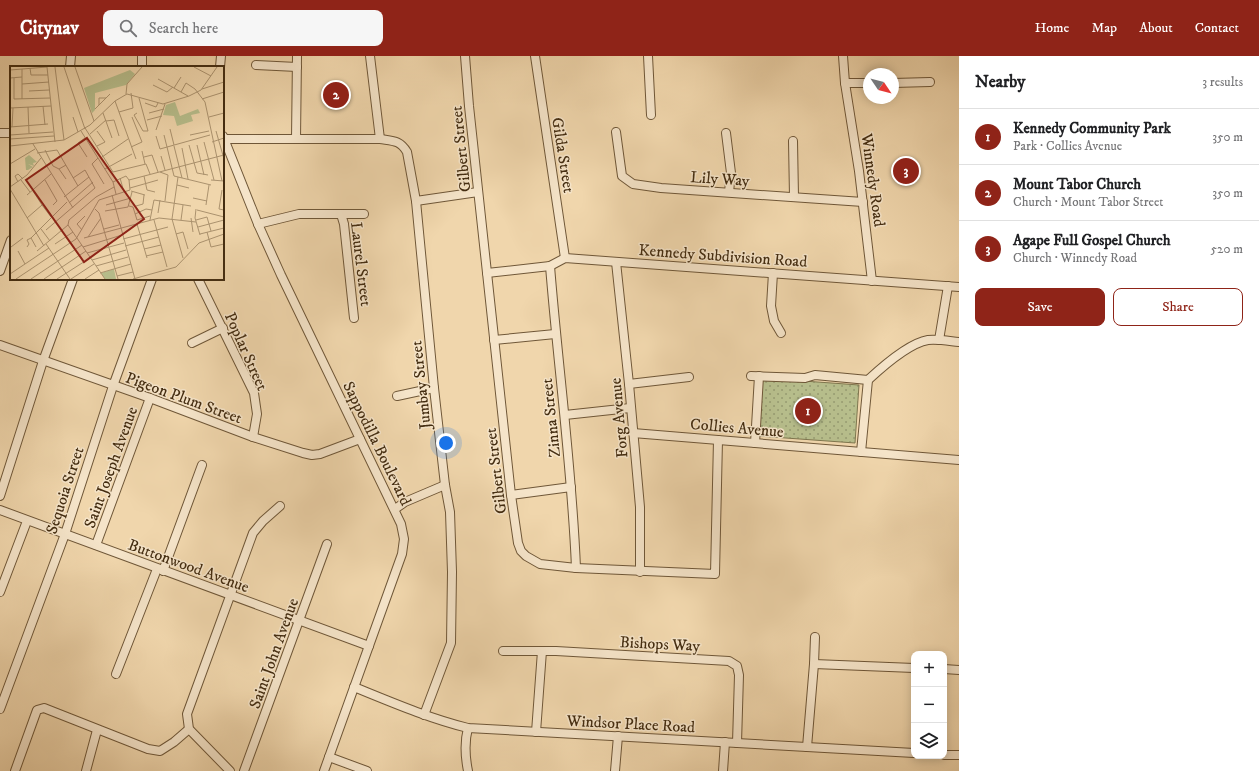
<!DOCTYPE html>
<html lang="en">
<head>
<meta charset="utf-8">
<style>
	:root { --surface:#fff; --page:#f6f6f6; --text:#202124; --muted:#757577; --line:#e0e0e0; --accent:#8f2418 }
	body { margin:0; font-family:"IM FELL DW Pica",serif; background:var(--page); color:var(--text) }
	.controls { position:absolute; right:12px; bottom:12px; display:grid; overflow:hidden; border-radius:8px; box-shadow:0 2px 10px #0003 }
	.controls button { width:36px; height:36px; display:grid; place-items:center; padding:0; border:0; border-bottom:1px solid var(--line); background:var(--surface); color:var(--text); font:20px sans-serif }
	.compass { position:absolute; left:863px; top:12px; width:36px; height:36px; border-radius:50%; background:var(--surface); box-shadow:0 2px 10px #0003; rotate:125deg }
	.you { position:absolute; left:446px; top:387px; width:14px; height:14px; margin:-10px; border:3px solid #fff; border-radius:50%; background:#1a73e8; box-shadow:0 0 0 6px #1a73e833 }
	.badge { display:grid; place-items:center; width:26px; height:26px; border-radius:50%; background:var(--accent); color:#fff; font-size:13px; font-weight:700 }
	.pin { position:absolute; translate:-50% -50%; border:2px solid #fff; box-shadow:0 1px 4px #0006 }
	.list { margin:0; padding:0; list-style:none }
	h2 { display:flex; justify-content:space-between; align-items:center; height:52px; margin:0; padding:0 16px; font-size:17px }
	h2 small { font-size:13px; font-weight:400; color:var(--muted) }
	.list li { display:grid; grid-template-columns:26px 1fr auto; gap:12px; align-items:center; box-sizing:border-box; height:56px; padding:0 16px; border-top:1px solid var(--line) }
	.list b { display:block; font-size:15px; white-space:nowrap }
	.list p { margin:0; font-size:13px; white-space:nowrap; color:var(--muted) }
	.list em { font-size:13px; font-style:normal; color:var(--muted) }
	.actions { display:flex; gap:8px; padding:12px 16px }
	.actions a { flex:1; padding:9px 0; border:1px solid var(--accent); border-radius:8px; text-align:center; font-size:14px; color:var(--accent) }
	.actions .main { background:var(--accent); color:#fff }
	.icon { flex:none; width:22px; height:22px; fill:none; stroke:currentColor; stroke-width:2; stroke-linecap:round; stroke-linejoin:round }
	.map { position:relative; flex:none; width:959px; height:715px; overflow:hidden }
	header { display:flex; align-items:center; gap:24px; box-sizing:border-box; height:56px; padding:0 20px; background:var(--accent); color:#fff }
	header strong { font-size:19px }
	nav { display:flex; gap:22px; margin-inline-start:auto; font-size:14px }
	.search { width:280px; height:36px; background:var(--page); display:flex; align-items:center; gap:10px; box-sizing:border-box; padding:0 14px; border-radius:8px; color:var(--muted); font-size:15px }
	main { display:flex }
	aside { flex:1; background:var(--surface) }
	.map>svg:first-child { display:block }
	.park { fill:url(#park-dots); stroke:#7e764e }
	.lines { fill:none; stroke-linecap:round; stroke-linejoin:round }
	.minor-casing { stroke:#6f5738; stroke-width:10 }
	.minor { stroke:#f5e4c9; stroke-width:8 }
	.labels { text-anchor:middle; stroke-width:3; stroke-linejoin:round; paint-order:stroke }
	.street-label { font-size:16px; fill:#442d11; stroke:#f5e4c9 }
	.inset-road { fill:none; stroke:#ab926e; stroke-width:1 }
	.view { fill:#8f2418; fill-opacity:0.15; stroke:#8f2418; stroke-width:2 }
	.inset-edge { fill:none; stroke:#442d11; stroke-width:2 }
</style>
</head>
<body>
<header>
<strong>Citynav</strong>
<div class="search"><svg class="icon" aria-label="search" viewBox="0 0 24 24"><circle cx="10" cy="10" r="6"/><path d="M15 15l6 6"/></svg>Search here</div>
<nav><a>Home</a><a>Map</a><a>About</a><a>Contact</a></nav>
</header>
<main>
<div class="map">
<svg width="959" height="715" viewBox="0 0 959 715">
	<defs>
		<pattern id="park-dots" width="8" height="8" patternUnits="userSpaceOnUse"><rect width="8" height="8" fill="#b7be8c"/><path d="M2 2h.1M6 6h.1" fill="none" stroke="#969b71" stroke-width="1.8" stroke-linecap="round"/></pattern>
	</defs>
	<rect width="100%" height="100%" fill="#f0d6ac"/>
	<filter id="stains"><feTurbulence type="fractalNoise" baseFrequency=".005" numOctaves="4"/><feColorMatrix values="0 0 0 0 .2 0 0 0 0 .09 0 0 0 0 .02 0 0 0 .5 -.17"/></filter>
	<radialGradient id="worn" r=".72"><stop offset=".6" stop-color="#630" stop-opacity="0"/><stop offset="1" stop-color="#630" stop-opacity=".3"/></radialGradient>
	<!-- park -->
	<path class="park" d="M762,322l97,7 -4,58 -97,-7z"/>
	<g class="lines">
		<!-- minor casing -->
		<g class="minor-casing">
			<g id="minor">
				<path d="M370,0l10,83"/>
				<path d="M465,0l4,50 42,389 7,48 3,8 5,5 14,8 36,4 139,6 3,-134"/>
				<path d="M535,0l30,202"/>
				<path d="M648,0l3,59"/>
				<path d="M843,0l2,27 14,88 13,110"/>
				<path d="M256,9l41,2"/>
				<path d="M70,11l1,-11"/>
				<path d="M142,11v-11"/>
				<path d="M220,11l1,-11"/>
				<path d="M845,27h24"/>
				<path d="M893,27l37,-1"/>
				<path d="M616,76l6,44 11,8 28,4 202,14"/>
				<path d="M0,77h11"/>
				<path d="M726,77l5,40 -2,19"/>
				<path d="M223,80l35,88 23,51 120,249 3,15 -2,15 -78,217"/>
				<path d="M223,83h157c13,2 20,1 27,13l9,49 18,187 11,97 5,27 2,60 -1,71 -27,72"/>
				<path d="M296,83l1,-83"/>
				<path d="M793,85l1,56"/>
				<path d="M416,145l62,-9"/>
				<path d="M341,158h23"/>
				<path d="M258,168l41,-10h42l3,10 10,94"/>
				<path d="M616,206l13,122 11,123v65"/>
				<path d="M550,210c8,100 22,201 26,302"/>
				<path d="M0,215l11,-31"/>
				<path d="M487,217l63,-7 15,-8 394,29"/>
				<path d="M773,217l-2,33 3,15 7,12"/>
				<path d="M198,223l56,114 3,21 -4,23"/>
				<path d="M494,284l61,-6"/>
				<path d="M939,284l9,-54"/>
				<path d="M192,287l31,-15"/>
				<path d="M0,289l150,53 103,39 50,16 9,2 8,-1 40,-15"/>
				<path d="M751,320l54,2 10,-3 53,5"/>
				<path d="M629,328l60,-7"/>
				<path d="M397,340l37,-8"/>
				<path d="M565,359l65,-7"/>
				<path d="M633,377l326,27"/>
				<path d="M755,387l4,-67"/>
				<path d="M861,396l7,-72c14,-13 42,-37 60,-40 10,-1 21,1 31,2"/>
				<path d="M511,439l60,-8"/>
				<path d="M0,440l43,-135 30,-82"/>
				<path d="M395,453l10,-7 40,-17"/>
				<path d="M0,454l369,136"/>
				<path d="M96,489l54,-147"/>
				<path d="M163,515l39,-106"/>
				<path d="M0,536l27,-71"/>
				<path d="M503,595h53l173,10 8,5 2,9 -2,68"/>
				<path d="M814,608l100,4"/>
				<path d="M944,613l15,1"/>
				<path d="M116,618l41,-105"/>
				<path d="M354,631c37,15 74,31 114,41l446,25"/>
				<path d="M0,653l65,-175 48,-148 39,-107"/>
				<path d="M468,672c-4,15 -3,28 0,43"/>
				<path d="M536,676l6,-81"/>
				<path d="M807,691l7,-83 1,-27"/>
				<path d="M944,699h15"/>
				<path d="M329,701l38,14"/>
				<path d="M15,715l22,-61 7,-2 104,41 12,2 14,-9 15,-13"/>
				<path d="M86,715l11,-41"/>
				<path d="M230,715l-41,-42 -2,-15 66,-181 10,-12 17,-15"/>
				<path d="M244,715l83,-227"/>
				<path d="M615,715l3,-35"/>
				<path d="M723,715l2,-29"/>
			</g>
		</g>
		<!-- minor -->
		<use href="#minor" class="minor"/>
	</g>
	<g class="labels">
		<!-- street labels -->
		<g class="street-label">
			<text transform="translate(460 93) rotate(-96)" y="6">Gilbert Street</text>
			<text transform="translate(564 99) rotate(81)" y="6">Gilda Street</text>
			<text transform="translate(720 122) rotate(4)" y="6">Lily Way</text>
			<text transform="translate(874 124) rotate(82)" y="6">Winnedy Road</text>
			<text transform="translate(723 199) rotate(4)" y="6">Kennedy Subdivision Road</text>
			<text transform="translate(362 208) rotate(83)" y="6">Laurel Street</text>
			<text transform="translate(247 295) rotate(66)" y="6">Poplar Street</text>
			<text transform="translate(420 329) rotate(-96)" y="6">Jumbay Street</text>
			<text transform="translate(184 341) rotate(20)" y="6">Pigeon Plum Street</text>
			<text transform="translate(550 362) rotate(-96)" y="6">Zinna Street</text>
			<text transform="translate(618 362) rotate(-95)" y="6">Forg Avenue</text>
			<text transform="translate(737 371) rotate(5)" y="6">Collies Avenue</text>
			<text transform="translate(378 387) rotate(64)" y="6">Sappodilla Boulevard</text>
			<text transform="translate(110 411) rotate(-70)" y="6">Saint Joseph Avenue</text>
			<text transform="translate(495 415) rotate(-97)" y="6">Gilbert Street</text>
			<text transform="translate(64 434) rotate(-72)" y="6">Sequoia Street</text>
			<text transform="translate(189 509) rotate(20)" y="6">Buttonwood Avenue</text>
			<text transform="translate(660 587) rotate(3)" y="6">Bishops Way</text>
			<text transform="translate(273 597) rotate(-70)" y="6">Saint John Avenue</text>
			<text transform="translate(631 667) rotate(3)" y="6">Windsor Place Road</text>
		</g>
	</g>
	<!-- overview -->
	<g transform="translate(10 10)">
		<rect width="214" height="214" fill="#f0d6ac"/>
		<path d="M165,36l5,14 18,-7 2,4 -9,2 2,6 -16,5 -3,-10 -11,-1 3,-10zM19,89l8,7 -4,1 1,3 -6,-2 5,3 -5,3h-2l-1,-12z" fill="#b7be8c"/>
		<path d="M120,4l5,4 -9,11 -31,8v17l-3,3 -8,-25z" fill="#b7be8c"/>
		<path d="M104,203l2,10h-11l-4,-6z" fill="#b7be8c"/>
		<path class="inset-road" d="M37,1l8,75M45,1l9,73M54,1l21,62M65,1l19,54M184,1l17,9M20,2l1,7h17M0,4l37,-3M0,12l12,-1M4,12v21l36,-1M148,13l30,17M12,18l27,-2M143,19l14,7 6,-5M164,22l7,-11M192,23l22,-7M19,25l20,-1M171,26l5,-9 9,6 10,13 17,79M116,28l1,-10 15,-17M12,33v-30M192,33l22,-7M105,35l21,58M135,37l11,4 2,-4M89,39v-7h7M33,40l2,19M18,41l1,26M0,42l41,-2M85,43l15,-15M109,46l14,-4 -2,-15M93,47l9,25M127,47l-3,2 9,16h5l-9,-33M139,47l15,-4M63,51l5,15M199,51l15,-4M137,54l15,-4M96,55l8,-1 5,16M0,61l38,-3M2,61l1,-19M75,62l28,44 33,-8 4,10M160,63l4,16M146,64l9,-26M71,65l32,51 3,12M87,65l8,11 -8,4M206,65l8,28M80,68l16,-14M0,69l43,-3M154,69l3,12M180,69l19,-4M146,70l4,13 50,-14M75,72l-7,5 9,14M0,73l44,-3M194,76l10,38M202,76l12,-4M23,78l40,64M179,79l8,28 11,2M187,79l7,30M0,80l54,-6 26,-15 25,-24 12,-7 36,10 26,-8 12,-6 16,-23M164,80l8,32M121,81l11,-5 -10,-25M157,81l7,29 37,9M172,82l6,31M35,84l8,16 6,3 7,-4M132,85l3,13M27,87l20,-3 21,36M151,90l4,14M92,91l26,-18M134,91l8,-2 6,17M88,92l-6,6 12,20M0,98l25,-15M49,103l7,10M95,103l27,-15M150,106l8,3 -3,26M134,110l3,14 8,2M168,111l-6,42 11,39M110,112l4,14M11,114l9,12M35,114l12,21 -4,4M119,114l95,-25M201,114l13,1M8,116l-3,-6 3,-2 5,5M103,116l13,-6 3,4M167,119l12,3M0,121l17,-12 14,-17M120,122l28,-8M0,123l34,57M212,124l-3,19 5,1M121,125l14,4M17,129l24,-21M102,129l23,84M54,131l25,-20M183,132l14,3M59,137l24,-21M32,139l9,12M96,139l25,-7M196,139l3,-20M119,140l4,1 4,13 13,-4M126,140l7,-2 1,-9M85,143l4,4 19,66M186,143l-1,9 5,17M187,144l27,7M95,145l23,-4 4,-15M148,147l2,-13M125,148l11,-5 6,1M17,152l15,-13 -9,-14M181,152l2,14M140,154l4,-20 37,6M144,154l13,47M171,154l2,-15M186,154l11,-3 4,14M127,158l10,34M58,159l37,54M58,159l1,-5 27,-23 18,-10M188,161l26,-7M31,163l9,12M94,163l15,-4M36,164l49,-42 -10,-18 -12,8M72,164l-5,-6 8,-8M197,166l4,15 13,-3M166,168l7,-2 5,17M190,168l24,-6M78,171l13,-19M74,172l75,-20 37,4M113,173l45,-12M36,178l24,35M45,178l18,-12M115,180l34,-9M1,181l12,-9M17,181l2,-3 -2,-4 4,-2M26,181l-5,-9 36,-36M73,181l39,-12M134,183l17,-4M8,185l7,13M27,185l31,-26M77,187l37,-10M136,190l17,-4M82,194l34,-10M86,200l32,-9M90,207l31,-9M0,208l39,-26M107,210l16,-4M6,213l60,-40 23,-39 31,-10 -1,-10M21,213l51,-34M34,213l42,-28M47,213l33,-21M61,213l23,-15M75,213l14,-9M123,213l43,-12 23,-24 25,-9"/>
		<path class="view" d="M77,72l57,81 -60,43 -58,-82z"/>
		<rect width="214" height="214" class="inset-edge"/>
	</g>
	<rect width="100%" height="100%" filter="url(#stains)"/>
	<rect width="100%" height="100%" fill="url(#worn)"/>
</svg>
<div class="controls">
<button>+</button>
<button>−</button>
<button><svg class="icon" aria-label="layers" viewBox="0 0 24 24"><path d="M12 4l9 5-9 5-9-5zM3 14l9 5 9-5"/></svg></button>
</div>
<svg class="compass" viewBox="-18 -18 36 36"><path d="M0-13l5 13h-10z" fill="#e53935"/><path d="M0 13l5-13h-10z" fill="#757577"/></svg>
<div class="you"></div>
<div class="pin badge" style="left:808px;top:355px">1</div>
<div class="pin badge" style="left:336px;top:39px">2</div>
<div class="pin badge" style="left:906px;top:115px">3</div>
</div>
<aside>
<h2>Nearby<small>3 results</small></h2>
<ul class="list">
<li><span class="badge">1</span><div><b>Kennedy Community Park</b><p>Park · Collies Avenue</p></div><em>350 m</em></li>
<li><span class="badge">2</span><div><b>Mount Tabor Church</b><p>Church · Mount Tabor Street</p></div><em>350 m</em></li>
<li><span class="badge">3</span><div><b>Agape Full Gospel Church</b><p>Church · Winnedy Road</p></div><em>520 m</em></li>
</ul>
<div class="actions"><a class="main">Save</a><a>Share</a></div>
</aside>
</main>
</body>
</html>
